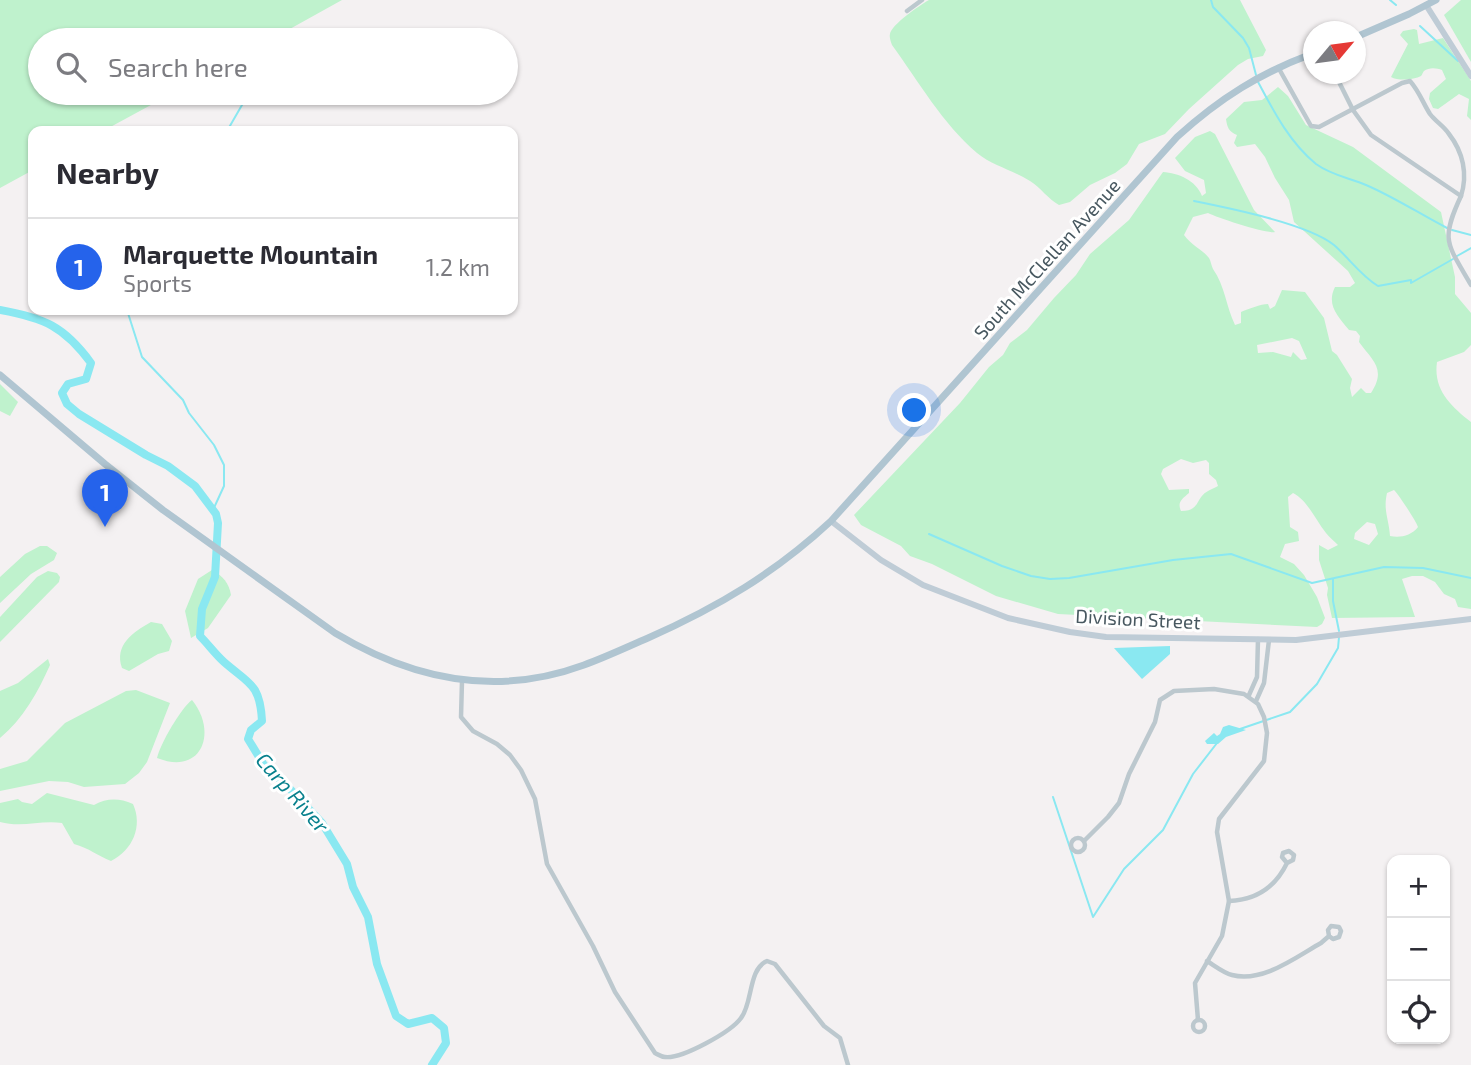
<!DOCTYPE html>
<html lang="en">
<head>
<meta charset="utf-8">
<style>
	:root { --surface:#fff; --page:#f2f2f3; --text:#2b2b33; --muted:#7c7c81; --line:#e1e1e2; --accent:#2563eb }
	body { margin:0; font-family:"Exo 2",sans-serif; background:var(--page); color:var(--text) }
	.controls { position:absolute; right:21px; bottom:21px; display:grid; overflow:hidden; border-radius:14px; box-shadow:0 2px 5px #0004 }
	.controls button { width:63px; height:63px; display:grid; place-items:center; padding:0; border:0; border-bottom:2px solid var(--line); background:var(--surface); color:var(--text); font:35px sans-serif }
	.compass { position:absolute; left:1303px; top:21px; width:63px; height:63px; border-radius:50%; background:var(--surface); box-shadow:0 2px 5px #0004; rotate:61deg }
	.you { position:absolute; left:915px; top:411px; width:24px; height:24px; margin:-18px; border:5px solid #fff; border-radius:50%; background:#1a73e8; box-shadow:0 0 0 10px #1a73e833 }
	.badge { display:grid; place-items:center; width:46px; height:46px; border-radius:50%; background:var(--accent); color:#fff; font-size:23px; font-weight:700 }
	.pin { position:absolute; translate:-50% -58px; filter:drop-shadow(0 2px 4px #0008) }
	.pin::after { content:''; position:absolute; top:37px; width:24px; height:21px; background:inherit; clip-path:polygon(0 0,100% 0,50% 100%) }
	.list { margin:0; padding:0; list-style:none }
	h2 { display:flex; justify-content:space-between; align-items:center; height:91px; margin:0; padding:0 28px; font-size:30px }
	h2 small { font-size:23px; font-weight:400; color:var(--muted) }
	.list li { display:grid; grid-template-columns:46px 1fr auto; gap:21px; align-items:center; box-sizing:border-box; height:98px; padding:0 28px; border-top:2px solid var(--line) }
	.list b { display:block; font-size:26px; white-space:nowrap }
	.list p { margin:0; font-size:23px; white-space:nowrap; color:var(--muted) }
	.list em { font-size:23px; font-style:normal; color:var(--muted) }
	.icon { flex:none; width:38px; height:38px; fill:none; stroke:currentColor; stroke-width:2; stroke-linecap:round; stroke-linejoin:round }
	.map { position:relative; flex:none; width:1471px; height:1065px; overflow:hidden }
	.search { position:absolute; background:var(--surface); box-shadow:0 2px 5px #0004; left:28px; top:28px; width:490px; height:77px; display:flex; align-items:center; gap:18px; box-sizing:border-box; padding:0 24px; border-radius:38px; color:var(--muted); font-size:26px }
	.panel { position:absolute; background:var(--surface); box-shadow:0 2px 5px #0004; left:28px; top:126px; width:490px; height:189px; border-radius:14px }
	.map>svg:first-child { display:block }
	.green { fill:#bff2cd; fill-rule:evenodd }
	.water { fill:#8ae8f1 }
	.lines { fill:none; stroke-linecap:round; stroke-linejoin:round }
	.stream { stroke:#8ae8f1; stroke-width:2 }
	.river { stroke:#8ae8f1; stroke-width:8 }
	.street { stroke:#bcc8ce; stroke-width:4.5 }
	.secondary { stroke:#bfccd6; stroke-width:6 }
	.primary { stroke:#b0c5d1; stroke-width:7 }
	.labels { text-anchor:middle; stroke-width:6; stroke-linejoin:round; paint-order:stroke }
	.street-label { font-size:19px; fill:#485860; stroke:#fff }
	.water-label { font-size:21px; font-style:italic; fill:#08818d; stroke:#fff }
</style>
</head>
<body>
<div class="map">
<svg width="1471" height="1065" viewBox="0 0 1471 1065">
	<rect width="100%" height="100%" fill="#f4f1f2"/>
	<!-- green -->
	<g class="green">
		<path d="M0,0h342l-72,40h-230v53h133l-70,38h-70v39l-33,18z"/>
		<path d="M929,0h311l26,50 -3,6 -15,3 -10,6 -49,44 -24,25 -26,10 -12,20 -12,9 -25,12 -20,17 -11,3c-11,-6 -18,-17 -29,-24 -17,-11 -37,-15 -53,-28 -35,-30 -58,-71 -85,-108 -1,-3 -3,-8 -2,-11 1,-9 30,-29 39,-34z"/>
		<path d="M1461,0h10v62l-27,-47z"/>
		<path d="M1414,29l3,1 2,14 24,-6 28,43v39l-4,-4 2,-17 -10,-5 -21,15 -5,-1 -4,-9 1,-6 16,-14 -4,-9c-5,-2 -13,-3 -18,1 -1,1 -2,4 -3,5 -7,4 -23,5 -30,1l17,-33 -8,-9 3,-4z"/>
		<path d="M1278,87l10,9 18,29 47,22 88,65 14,65v17l16,19v32l-7,7 -27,10c-4,28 14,44 34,60v187l-13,-2 -3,-8 -11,-5 -9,-12 -12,-6h-11l-10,3 13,38 -83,1 -5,-23 1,-7 -9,-28v-15l9,5 10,-5c-4,-4 -9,-8 -12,-12 -11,-14 -18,-32 -33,-40l-5,4 2,30 8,5 1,9 -14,3 -5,13 14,7 10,11 13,22 8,21 -3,6 -5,3 -259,-13 -62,-18 -64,-32 -22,-8 -9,-10 -40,-21 -7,-10 106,-112 29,-36 14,-12 7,-12 17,-13 27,-32 22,-23 14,-21 39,-34 34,-48c15,1 33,8 39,24l4,-3 -2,-13 -19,-9 -10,-13 20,-21 15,-6 5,3 39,76 21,22c-8,2 -57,-14 -67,-19l-15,4 -9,18c8,11 19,15 25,23 2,3 2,7 4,11 12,17 13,37 22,56l6,-2v-11c7,-3 20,-8 27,-8l2,5 5,-3 7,-16 23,2 19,26 8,33 5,4 15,24 -2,9 2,9 9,-9 5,5h5c16,-24 1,-33 -12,-51l1,-6 -4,-5 -7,-1c-11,-14 -23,-25 -14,-43h15l5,-4 -7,-12 -54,-49 -5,-22 -14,-22 -10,-21 -10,-13 -18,3 -3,-4 3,-8c-8,-3 -10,-8 -11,-16l18,-17 18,-2zM1292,338l7,3 8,18 -6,1 -8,-8 -2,5 -18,-5 -15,1 -1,-8zM1181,459l12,4 13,-3 3,3v11l7,6 2,6c-3,2 -7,3 -10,5 -13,7 -7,20 -27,20 -4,-9 1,-12 8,-18v-4l-20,1 -8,-16 2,-5zM1394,490c5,5 22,31 24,37 -7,9 -18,11 -28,9 -1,-17 -7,-25 -3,-43zM1367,522l8,2 3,10 -9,11 -15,-6 1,-6z"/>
		<path d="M0,384l18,18 -8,14 -10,-5z"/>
		<path d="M40,546h7l10,7 -3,7 -23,14 -31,29v-26l25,-23z"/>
		<path d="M212,570c11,6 17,13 19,25l-23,33 -17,10 -6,-27 13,-32z"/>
		<path d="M48,571l9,2 3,4 -1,5 -59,60v-25l37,-40z"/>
		<path d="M151,622l11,2 10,17 -3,10 -11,3 -29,17 -7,-3c-8,-23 11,-36 29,-46z"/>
		<path d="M48,659l2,6c-12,27 -27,54 -50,73v-47l18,-8z"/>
		<path d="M136,690l34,13 -23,59 -8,11 -14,11 -41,3 -16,-5 -19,-1 -49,10v-22l27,-8 38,-38 61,-32z"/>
		<path d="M192,700c26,32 10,76 -35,58 3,-14 24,-50 35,-58z"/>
		<path d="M47,793l47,12c13,-7 25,-7 39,-1 10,22 0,46 -22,57 -13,-5 -22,-13 -37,-17l-12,-21c-22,-3 -40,5 -62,-1v-19l18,-4 4,3 10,2z"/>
	</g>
	<!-- water -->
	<g class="water">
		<path d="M1170,646v8l-28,25 -28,-31z"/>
		<path d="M1229,725l17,5 -20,7 -8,7h-11l-2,-3 9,-8 3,3 3,-2 3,-7z"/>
	</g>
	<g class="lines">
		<!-- stream -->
		<g class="stream">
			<path d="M1211,0l2,7 30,31 6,10 7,27"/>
			<path d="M1390,0l6,5"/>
			<path d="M1420,26l38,35"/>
			<path d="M1257,80c16,30 32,62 59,84 15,11 33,14 50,21 28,12 54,29 81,43"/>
			<path d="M227,131l15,-26 5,-12"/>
			<path d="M1194,201c35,7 114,23 140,44 16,14 26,30 44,41l33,-6v3l42,-24"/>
			<path d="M1452,230l19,5"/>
			<path d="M1457,256l14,-8"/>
			<path d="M127,310l15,47 41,43 6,13 25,32 10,20v21l-11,24"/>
			<path d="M929,534l73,32 29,10 19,3 19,-1 104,-18 58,-6 81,29 72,-16 39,1 48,10"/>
			<path d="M1333,579v22l6,30"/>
			<path d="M1240,729l50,-17 27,-28 21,-36 1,-11"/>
			<path d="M1053,797l40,120 31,-48 39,-39 30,-56 24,-31"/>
		</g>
		<!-- river -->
		<path class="river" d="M0,310c44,8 64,16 91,53l-5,16 -18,5 -6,9 5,11 12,10 67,41 22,11 27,20 21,28 2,9 -3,54 -13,32 -2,27c8,8 15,18 24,26 25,22 36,21 38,59l-11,9 -3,9 16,26 27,25 31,33 25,41 6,23 15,30 9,47 19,52 12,8 24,-6 12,10 2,15 -14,22"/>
		<!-- street -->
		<g class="street">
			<path d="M907,11l15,-11"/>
			<path d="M1278,67l33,59 8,1 83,-44 8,-2c9,10 13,22 20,33 5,7 14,12 19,20 14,18 19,40 12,62"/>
			<path d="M1335,74l18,36 18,25 90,61c-21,45 -14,47 10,89"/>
			<path d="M462,681l-1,36 12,14 24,13 13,11 11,15 14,29 12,65 46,82 22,46 40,61c4,2 6,4 10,4 17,2 66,-25 76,-39 12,-15 7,-49 26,-57l8,3 49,62 16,12 8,27"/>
			<path d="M1249,695l8,-18 1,-38"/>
			<path d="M1256,701l8,-18 5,-43"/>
			<circle cx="1078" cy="845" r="7"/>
			<path d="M1084,841l24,-24 11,-14 10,-29 26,-52 5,-22 14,-9 40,-2 30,5 14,10 6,13 3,16 -3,28 -45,58 -2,13 12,69 -7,35 -27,47 3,37"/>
			<path d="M1229,901c27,-1 46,-13 58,-38l6,-3 1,-5 -5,-4 -6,2 -1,4 5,6"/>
			<path d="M1207,961c8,5 17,12 25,14 31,8 64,-18 89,-32l8,-7 -1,-6 3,-4 8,1 2,4 -2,6 -6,2 -4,-3"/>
			<circle cx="1199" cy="1026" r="6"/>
		</g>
		<!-- secondary -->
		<g class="secondary">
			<path d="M1426,5l45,71"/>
			<path d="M831,521l50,39 42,25 85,33 62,14 36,5 190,3 175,-21"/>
		</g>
		<!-- primary -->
		<g class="primary">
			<path d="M1356,37l53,-23 27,-14"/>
			<path d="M0,375l105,89 58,46 172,123c78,47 162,64 249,32 22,-8 43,-18 64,-27 70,-31 127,-65 183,-117l346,-384c43,-39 83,-64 137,-84"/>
		</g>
	</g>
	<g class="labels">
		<!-- street labels -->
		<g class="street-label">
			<text transform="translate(1047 259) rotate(-48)" y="7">South McClellan Avenue</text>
			<text transform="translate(1138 619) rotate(3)" y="7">Division Street</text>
		</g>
		<!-- water labels -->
		<g class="water-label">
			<text transform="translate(292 793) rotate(49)" y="7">Carp River</text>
		</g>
	</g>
</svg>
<div class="controls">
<button>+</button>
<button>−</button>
<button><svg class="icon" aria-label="locate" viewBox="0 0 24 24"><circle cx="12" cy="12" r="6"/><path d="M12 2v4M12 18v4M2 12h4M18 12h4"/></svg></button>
</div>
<svg class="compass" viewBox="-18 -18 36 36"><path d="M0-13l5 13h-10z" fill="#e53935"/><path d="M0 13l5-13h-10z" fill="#7c7c81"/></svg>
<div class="you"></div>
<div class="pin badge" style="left:105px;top:527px">1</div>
<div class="search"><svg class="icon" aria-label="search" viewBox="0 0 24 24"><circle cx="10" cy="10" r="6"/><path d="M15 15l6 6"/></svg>Search here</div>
<section class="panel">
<h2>Nearby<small></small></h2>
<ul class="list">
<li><span class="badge">1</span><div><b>Marquette Mountain</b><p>Sports</p></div><em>1.2 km</em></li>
</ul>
</section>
</div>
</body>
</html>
